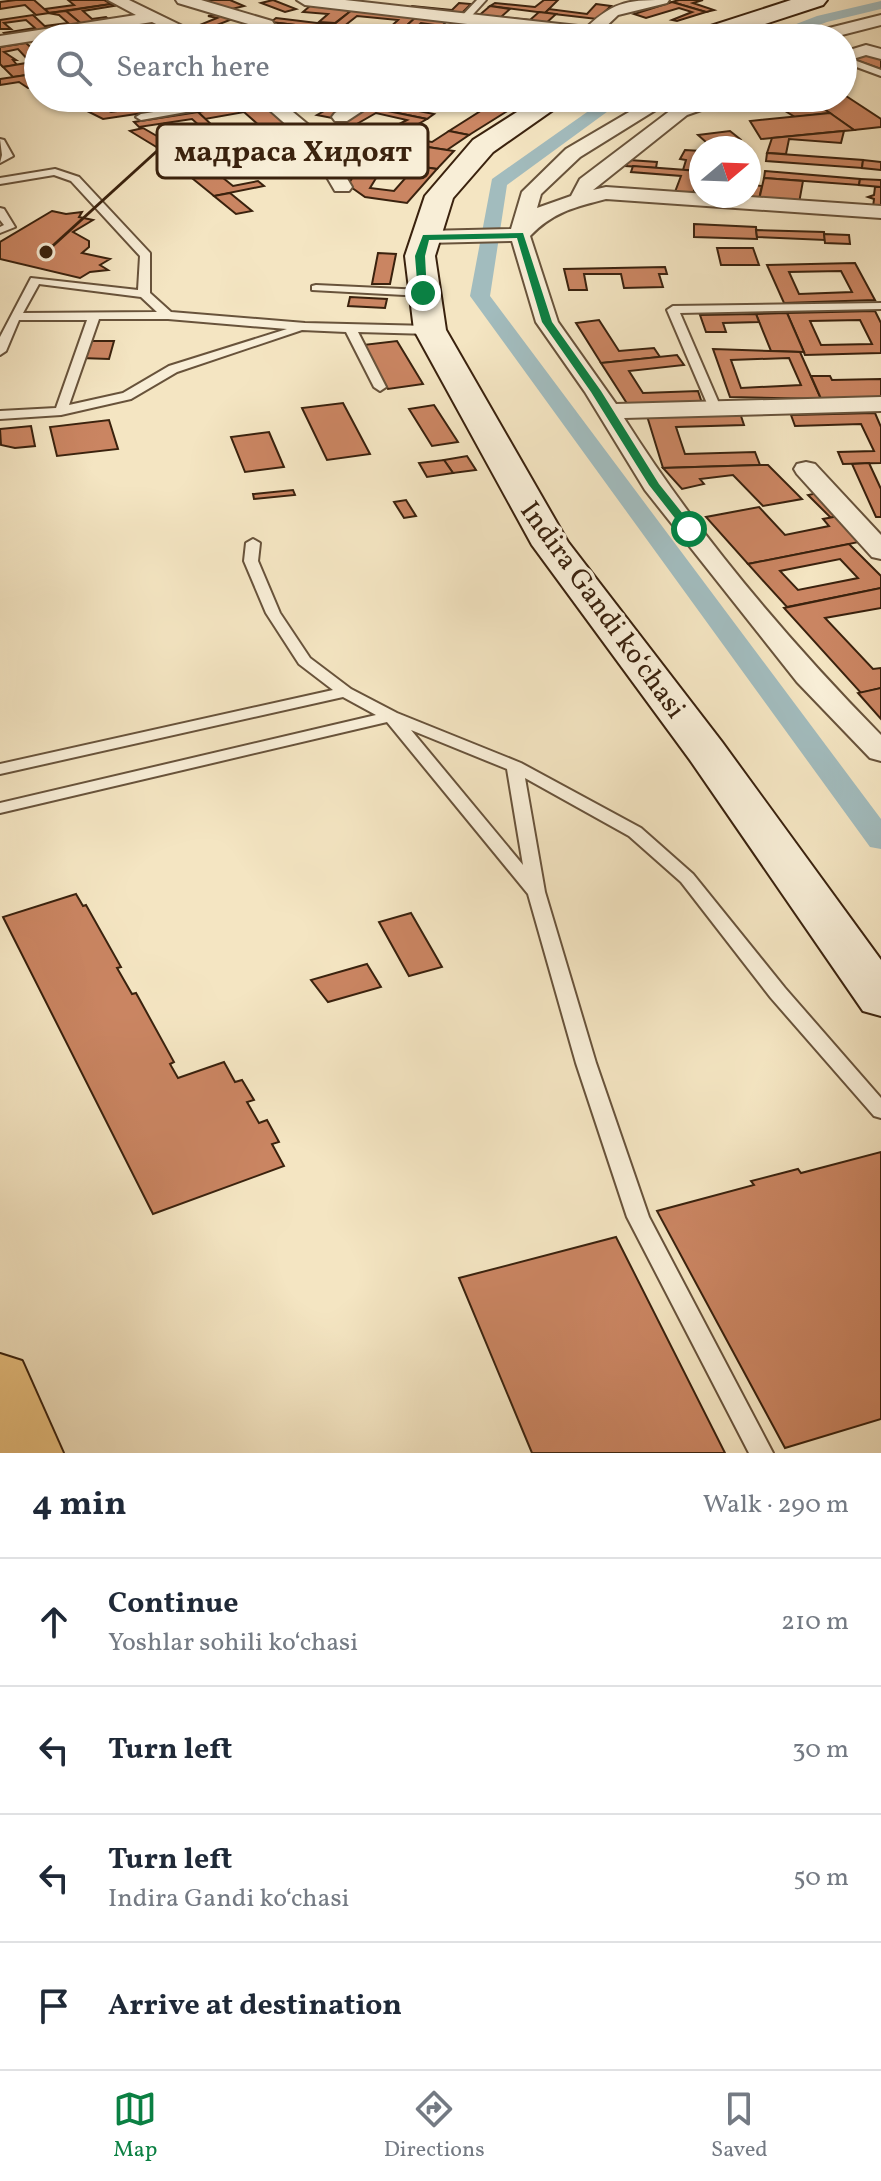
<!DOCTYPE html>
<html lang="en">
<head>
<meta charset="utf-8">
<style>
	:root { --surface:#fff; --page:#f2f2f3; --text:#1f2937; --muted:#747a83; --line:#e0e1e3; --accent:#0b8043 }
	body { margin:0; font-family:Vollkorn,serif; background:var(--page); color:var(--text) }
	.compass { position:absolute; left:689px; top:136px; width:72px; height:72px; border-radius:50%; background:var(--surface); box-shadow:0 2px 6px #0004; rotate:71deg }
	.stop { position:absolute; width:24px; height:24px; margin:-18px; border:6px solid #0b8043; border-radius:50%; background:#fff }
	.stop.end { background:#0b8043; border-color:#fff; box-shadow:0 2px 8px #0008 }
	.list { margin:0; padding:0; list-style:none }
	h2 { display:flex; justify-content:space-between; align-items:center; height:104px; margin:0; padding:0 32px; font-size:34px }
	h2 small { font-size:26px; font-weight:400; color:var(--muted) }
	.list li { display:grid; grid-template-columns:52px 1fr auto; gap:24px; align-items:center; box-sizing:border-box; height:128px; padding:0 32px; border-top:2px solid var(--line) }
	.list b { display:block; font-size:30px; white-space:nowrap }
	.list p { margin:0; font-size:26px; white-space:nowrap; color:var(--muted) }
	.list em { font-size:26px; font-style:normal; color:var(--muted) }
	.icon { flex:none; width:44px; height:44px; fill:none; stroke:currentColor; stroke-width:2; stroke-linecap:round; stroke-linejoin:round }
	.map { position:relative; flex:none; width:881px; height:1453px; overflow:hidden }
	.search { position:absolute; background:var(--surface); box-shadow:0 2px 6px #0004; left:24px; right:24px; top:24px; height:88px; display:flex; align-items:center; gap:20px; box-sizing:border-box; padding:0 28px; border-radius:44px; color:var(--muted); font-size:30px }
	.sheet { height:616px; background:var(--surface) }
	nav { display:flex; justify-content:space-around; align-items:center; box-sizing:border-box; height:112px; border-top:2px solid var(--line); background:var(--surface); font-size:22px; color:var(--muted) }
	nav a { display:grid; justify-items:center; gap:4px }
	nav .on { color:var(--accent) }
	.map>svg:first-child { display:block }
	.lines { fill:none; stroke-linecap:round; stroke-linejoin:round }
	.canal { fill:#a2bcbe; fill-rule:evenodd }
	.building { fill:#ca8562; stroke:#3a220e; stroke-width:2; fill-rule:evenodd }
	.lane-casing { stroke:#68533b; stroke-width:4 }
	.street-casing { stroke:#68533b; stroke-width:4 }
	.secondary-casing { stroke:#3a220e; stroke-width:4 }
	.primary-casing { stroke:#3a220e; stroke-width:4 }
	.lane { fill:#f8eed7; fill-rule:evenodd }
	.street { fill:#f8eed7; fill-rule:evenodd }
	.secondary { fill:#f8eed7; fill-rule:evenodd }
	.primary { fill:#eac281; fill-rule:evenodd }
	.route { fill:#0b8043 }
	.labels { text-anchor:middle; stroke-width:7; stroke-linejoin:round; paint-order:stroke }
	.street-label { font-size:28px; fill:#3a220e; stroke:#f8eed7 }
	.leader { fill:none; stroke:#3a220e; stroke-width:3 }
	.callout-dot { fill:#3a220e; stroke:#f8eed7; stroke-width:3 }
	.callout { fill:#f8eed7; stroke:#3a220e; stroke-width:3 }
	.callout-label { font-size:30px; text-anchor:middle; font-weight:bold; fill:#3a220e }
</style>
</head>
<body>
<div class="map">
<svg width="881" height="1453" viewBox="0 0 881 1453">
	<rect width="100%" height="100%" fill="#f4e5c2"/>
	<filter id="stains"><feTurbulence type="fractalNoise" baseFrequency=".0025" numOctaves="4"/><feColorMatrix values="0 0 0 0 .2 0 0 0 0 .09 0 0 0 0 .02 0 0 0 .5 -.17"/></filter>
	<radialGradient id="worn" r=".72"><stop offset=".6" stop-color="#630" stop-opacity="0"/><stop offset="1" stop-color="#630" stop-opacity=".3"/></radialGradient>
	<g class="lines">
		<!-- canal -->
		<g class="canal">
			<path d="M881,1v8l-54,13 -44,16h-23l57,-22z"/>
			<path d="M607,98h19l-119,87 -17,111 391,523v30l-11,-2 -400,-551 22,-117z"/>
		</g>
	</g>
	<!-- building -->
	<g class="building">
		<path d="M16,0h18l15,13 -13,2 -11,-10 -25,4v-7z"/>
		<path d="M68,0h36l7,4 -62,9 -4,-4 29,-4z"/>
		<path d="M191,0h39l14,6 -24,6z"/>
		<path d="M273,0l23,9 -11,3 -24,-9z"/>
		<path d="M544,0h14l-13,13 -55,-7 5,-3 40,4z"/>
		<path d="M679,0h24l-10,3 21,7 -8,2 -34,-10z"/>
		<path d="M672,2l34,10 -29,9 -5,-1 20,-8 -13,-4 -33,10 -12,-4z"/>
		<path d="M459,3l12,1 -12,12 -52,-6 5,-4 40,4z"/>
		<path d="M111,4l3,2 -31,5 9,8 14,-2 6,5 -28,4 -18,-15z"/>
		<path d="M596,4l15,2 -14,13 -52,-6 4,-4 38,5z"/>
		<path d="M311,5l41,5 -17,13 -16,-1 9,-8 -25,-2z"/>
		<path d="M490,6l20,3 -9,8 29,3 9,-8 17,2 -13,12 -67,-8z"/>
		<path d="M352,10l64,7 -23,21 -23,-3 5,-4 10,1 13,-12 -41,-4 -19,15 -11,-1z"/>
		<path d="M66,11l18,15 -34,5 -5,-5 23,-3 -9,-8 -11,-2z"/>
		<path d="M217,14l18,4 -23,9 -10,-3 15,-6 -9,-2z"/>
		<path d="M33,15l18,17 -42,6 -5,-5 31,-5 -9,-8 -22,3 7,6h-11v-9z"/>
		<path d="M416,17l31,4 -5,5 -21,-3 -17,15 -10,-1z"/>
		<path d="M276,18l41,5h18l-7,6 -57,-7z"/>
		<path d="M156,20l31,14 -18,4h-40l-14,-11zM150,26l16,7 -22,4 -10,-8z"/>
		<path d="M250,23l14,2 -19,13h-17z"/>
		<path d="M279,23l16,2 -16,12 6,1h-25z"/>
		<path d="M472,24l27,3 -5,5 -19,-2 -8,8h-11z"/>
		<path d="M115,27l14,11h-9l-6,-5 -29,5h-17l-4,-4z"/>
		<path d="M499,27l22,2 -8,9h-13l5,-5 -11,-1z"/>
		<path d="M542,31l15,1 -1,2 27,3 -48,1z"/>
		<path d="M26,43l12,11v7l-7,2 -13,-14 -14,3 12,8h-3l4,5 -14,2 -3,-3v-17z"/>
		<path d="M873,53l8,3v13l-28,-10z"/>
		<path d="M38,61v5l-11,2 6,6 -20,3 -10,-10z"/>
		<path d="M33,74l5,4v8l-10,2 -9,-6 -19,3v-6z"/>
		<path d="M843,94l38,25v8l-27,3 -46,-32h35z"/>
		<path d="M135,98h16l12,12 -60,9 -30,-15 14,-4 24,12 33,-5z"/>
		<path d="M151,98h17l5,5 23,-4 5,5 -38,6z"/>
		<path d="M333,98h31l2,1 -34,19 -15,-3 27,-15z"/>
		<path d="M384,98h22l-13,8 41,8 -7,5 -59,-12z"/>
		<path d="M461,98l40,4 6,-4 21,1 -19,11 -51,-10z"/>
		<path d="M764,98h44l22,15 -35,4z"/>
		<path d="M458,100l51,10 -40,25 -20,-4 33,-21 -30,-6z"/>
		<path d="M264,101l32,28 -68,11 -6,-5 40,-7 -18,-16 -39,7 -7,-7z"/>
		<path d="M368,107l59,12 -14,8 -14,-3 8,-4 -31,-7 -21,12 -14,-2z"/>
		<path d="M198,112l30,28 -65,11 -33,-20 13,-3 26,15 42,-7 -19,-17 -53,8 -5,-5z"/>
		<path d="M830,113l24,17 -93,9 -11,-18z"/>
		<path d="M449,131l20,4 -22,15 -39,-6 6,-5 18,3z"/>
		<path d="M730,131l10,8 -33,4 -9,-8z"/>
		<path d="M844,131l-3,12 -52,-4 -3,15 -19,-1 5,-15z"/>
		<path d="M408,144l39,6 7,1 -17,18 -34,-5 13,-12 -15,-2z"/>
		<path d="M685,150l16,1 -2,20 -16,-1 3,-10 -6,-1z"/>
		<path d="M767,153l96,7 -1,8 -96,-7z"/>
		<path d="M364,158l73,11 -30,34 -42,-6 -17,-12zM381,170l28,4 -15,17 -24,-3z"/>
		<path d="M629,160l28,2 -1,6 -30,-2z"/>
		<path d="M863,160l18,2v8l-19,-2z"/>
		<path d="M633,166l66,5 -6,23 -18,-2 6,-16 -50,-4z"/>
		<path d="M212,169l21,17 25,-5 6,5 -50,10 -27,-22z"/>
		<path d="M765,171l95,8 -1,6 -95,-7z"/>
		<path d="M749,176h6l-2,9 9,1 -3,13 -36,-3h26z"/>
		<path d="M764,178l39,3 -4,22 -40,-3z"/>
		<path d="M860,179l21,1v7l-22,-2z"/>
		<path d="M875,187h6v21l-8,-1 1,-8 -6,-2 6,-2z"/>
		<path d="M230,193l22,18 -16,3 -22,-18z"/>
		<path d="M52,211l14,3 16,-2 -3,5 14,3 -20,12 16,9v6l-7,6 28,6 -10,6 8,5 -18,2 -10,6 -80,-19v-17z"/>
		<path d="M694,224l62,3 1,12 -63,-2z"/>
		<path d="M756,230l68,2 1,8 -68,-3z"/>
		<path d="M824,234l25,1 1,9 -25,-1z"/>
		<path d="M717,248h36l6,17h-38z"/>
		<path d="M378,253l18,1 -6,30h-18z"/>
		<path d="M855,263l20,37 -91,3 -17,-38zM841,271l11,21 -53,2 -10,-22z"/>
		<path d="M665,267l2,7h-8l4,13 -39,1 -3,-14h-37l3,16h-18l-5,-21z"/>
		<path d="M350,297l37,2 -2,9 -37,-2z"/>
		<path d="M875,311l6,12v30l-76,2 -18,-42zM860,320l12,24 -51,1 -11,-24z"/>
		<path d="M787,313l17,39 -33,-1 -15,-37z"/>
		<path d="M756,314l3,8 -36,1 3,9h-20l-6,-17z"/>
		<path d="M599,320l20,31 35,-3 6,9 -59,6 -25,-40z"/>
		<path d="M87,341h27l-5,18 -28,-1z"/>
		<path d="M397,341l26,43 -35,5 -25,-44z"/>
		<path d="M713,349l87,3 21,47 -91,-2zM789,358l12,27 -60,3 -10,-28z"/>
		<path d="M677,355l7,10 -55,6 14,22 55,-2 4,12 -74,2 -27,-42z"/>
		<path d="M811,376h19l2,4 49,-1v21l-59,1z"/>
		<path d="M343,403l27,51 -43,6 -25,-52z"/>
		<path d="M434,405l24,37 -26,4 -23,-37z"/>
		<path d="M740,413l4,12 -68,2 9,27 70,-2 5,13 -97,3 -16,-52z"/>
		<path d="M875,413l6,14v36l-38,1 -5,-12 36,-1 -13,-27 -66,2 -4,-11z"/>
		<path d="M109,420l9,29 -61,7 -7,-29z"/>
		<path d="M31,426l4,20 -20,2 -14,-3 -1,-16z"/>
		<path d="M269,432l15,35 -39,5 -14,-35z"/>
		<path d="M467,456l9,14 -23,3 -9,-13z"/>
		<path d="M444,460l9,13 -26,4 -8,-14z"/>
		<path d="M869,463l12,26v28h-5l-24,-53z"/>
		<path d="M760,465h8l34,34 -39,7 -30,-31 -33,4 4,5 -22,5 -19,-21z"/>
		<path d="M293,490l2,5 -41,4 -1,-5z"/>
		<path d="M823,492l23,23 -15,3 -23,-23z"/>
		<path d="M406,500l10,16 -12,2 -10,-16z"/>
		<path d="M759,507l26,28 44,-9 -6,-7 21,-4 25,25 -121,24 -42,-47z"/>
		<path d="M849,544l32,32v12l-94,19 -39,-43zM840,559l18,19 -60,12 -18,-19z"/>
		<path d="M881,588v20l-56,10 48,51 8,-1v20l-20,5 -77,-85z"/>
		<path d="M881,688v31l-23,-26z"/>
		<path d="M76,894l7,12 3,-1 35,62 -4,1 15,26 4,-1 38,69 -4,2 8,14 46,-16 11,20 7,-2 12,20 -7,2 12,21 8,-3 12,22 -7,2 12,22 -131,48 -150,-297z"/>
		<path d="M411,913l31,54 -33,9 -30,-54z"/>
		<path d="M367,964l14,23 -53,15 -17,-22z"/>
		<path d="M881,1152v267l-96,29 -128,-237 97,-26 -3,-4 47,-12 3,4z"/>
		<path d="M616,1237l109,216h-193l-73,-175z"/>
	</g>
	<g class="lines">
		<!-- lane casing -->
		<g class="lane-casing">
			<g id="lane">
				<path d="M477,0h9l-20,22h-6v-4z"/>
				<path d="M843,56l38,14v6l-38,-14z"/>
				<path d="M242,98h23l-124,22 -5,-3 5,-3z"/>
				<path d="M0,139l4,1 9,16 -13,7 2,-8z"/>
				<path d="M55,169l24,8 71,76v40l21,19 134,11 125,3 6,4 -6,4 -72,-2 28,55 -6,4 -6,-4 -28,-55 -44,-2 -125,42 -46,27 -70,16 -61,4v-8l56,-3 31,-88h-68l-13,31 -6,4v-18l31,-59 107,12 2,-34 -69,-75 -17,-6 -54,9v-6zM39,284l102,13 16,15 -134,1zM99,319h69l119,10 -118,37 -46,27 -54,12z"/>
				<path d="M0,208l4,1 11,18 -15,6v-6l4,-2 -4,-5z"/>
				<path d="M316,285l107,5 6,3 -6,3 -111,-6v-4z"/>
				<path d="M881,303v6l-201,4 41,95 -6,4 -6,-4 -42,-98 6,-4z"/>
				<path d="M253,539l7,4 -2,18 22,52 30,45 41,31 46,24 124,50 120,65 52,46 92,114 96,110v20l-7,-2 -103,-118 -90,-116 -52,-46 -104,-58 20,114 51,171 53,154 124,236h-24l-122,-236 -51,-154 -48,-169 -141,-172 -387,91v-10l376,-88 -33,-18 -343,77v-10l333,-74 -34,-26 -33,-51 -22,-52 2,-18zM411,730l96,39 16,96z"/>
			</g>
		</g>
		<!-- street casing -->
		<g class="street-casing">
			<g id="street">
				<path d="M108,0h21l78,38h-22l-33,-16 -152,24v-10l136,-21z"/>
				<path d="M176,0h25l71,21 2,3 -13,14h-17l11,-12 -77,-23z"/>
				<path d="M297,0h48l242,27c28,-27 44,-27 82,-27l-2,3 -49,12 -21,20 -62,-3 -5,6h-17l6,-8 -214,-25z"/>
				<path d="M881,15v10l-51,13h-27l2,-4z"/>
				<path d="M866,45l15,4v10l-15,-4 -23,7v-10z"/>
				<path d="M256,98h20l46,38 30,51 -3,4h-14l-28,-48z"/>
				<path d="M360,98h22l-35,23h-12l-3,-4 3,-4z"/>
				<path d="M653,98h22l-95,59 -39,37 -4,14 34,-12 9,-17 95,-72 26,-9h26l-3,4 -37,13 -94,75 13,-3 275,19v12l-275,-19c-31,8 -53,13 -76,37l28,86 58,82 265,-7v14l-257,7c72,114 162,220 257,317v26l-11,-3 -73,-76 -152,-192 -60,-98 -49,-70 -24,-81 -86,2 -10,-6 10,-6 85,-2 11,-37 44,-43z"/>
				<path d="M806,462l9,2 66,71v24l-9,-2 -75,-83 -3,-5 3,-5z"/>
			</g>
		</g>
		<!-- secondary casing -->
		<g class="secondary-casing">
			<g id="secondary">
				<path d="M791,0h36l-4,5 -101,33h-36l3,-5z"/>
				<path d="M539,98h31l-77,54 -40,46 -18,58 11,74 122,212 154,200 159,218v56l-18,-5 -173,-251 -158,-215 -118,-215 -9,-74 20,-60 48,-56z"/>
			</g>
		</g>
		<!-- primary casing -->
		<g class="primary-casing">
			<path id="primary" d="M0,1354l22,7 41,92h-63z"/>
		</g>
		<!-- lane -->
		<use href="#lane" class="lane"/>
		<!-- street -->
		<use href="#street" class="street"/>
		<!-- secondary -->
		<use href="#secondary" class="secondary"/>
		<!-- primary -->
		<use href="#primary" class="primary"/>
	</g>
	<!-- route -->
	<path class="route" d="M523,233l29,89 49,69 58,93 36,45 -2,2h-8l-36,-46 -58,-93 -49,-70 -25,-84 -88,2 -4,16 2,37 -4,3 -5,-3 -3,-37 8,-21z"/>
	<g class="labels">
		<!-- street labels -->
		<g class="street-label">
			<text transform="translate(604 609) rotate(54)" y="10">Indira Gandi koʻchasi</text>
		</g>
	</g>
	<!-- callouts -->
	<path class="leader" d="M46 252L157 151"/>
	<circle class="callout-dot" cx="46" cy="252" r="8"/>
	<rect class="callout" x="157" y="124" width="271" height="54" rx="8"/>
	<g class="callout-label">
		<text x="293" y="161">мадраса Хидоят</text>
	</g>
	<rect width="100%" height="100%" filter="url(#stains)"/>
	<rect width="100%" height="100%" fill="url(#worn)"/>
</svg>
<svg class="compass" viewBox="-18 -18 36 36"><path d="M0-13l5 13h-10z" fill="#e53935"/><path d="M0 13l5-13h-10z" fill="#747a83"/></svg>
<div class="stop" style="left:689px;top:529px"></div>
<div class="stop end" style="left:423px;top:293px"></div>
<div class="search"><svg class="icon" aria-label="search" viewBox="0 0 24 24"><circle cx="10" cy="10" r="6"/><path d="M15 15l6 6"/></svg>Search here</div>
</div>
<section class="sheet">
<h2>4 min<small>Walk · 290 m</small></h2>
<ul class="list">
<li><svg class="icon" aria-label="ahead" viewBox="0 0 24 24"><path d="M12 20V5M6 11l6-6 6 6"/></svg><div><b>Continue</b><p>Yoshlar sohili koʻchasi</p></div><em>210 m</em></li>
<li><svg class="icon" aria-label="left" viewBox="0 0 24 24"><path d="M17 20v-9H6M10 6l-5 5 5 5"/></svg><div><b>Turn left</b></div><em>30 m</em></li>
<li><svg class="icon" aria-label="left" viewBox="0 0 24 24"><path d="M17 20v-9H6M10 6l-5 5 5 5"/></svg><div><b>Turn left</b><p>Indira Gandi koʻchasi</p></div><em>50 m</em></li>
<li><svg class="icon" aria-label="arrive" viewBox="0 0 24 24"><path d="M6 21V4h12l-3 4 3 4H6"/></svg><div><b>Arrive at destination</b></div></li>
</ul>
</section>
<nav>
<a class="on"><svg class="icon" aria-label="map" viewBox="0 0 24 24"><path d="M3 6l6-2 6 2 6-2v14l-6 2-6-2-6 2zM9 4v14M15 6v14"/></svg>Map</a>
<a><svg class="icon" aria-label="directions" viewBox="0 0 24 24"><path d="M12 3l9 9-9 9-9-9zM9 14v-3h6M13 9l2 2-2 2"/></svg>Directions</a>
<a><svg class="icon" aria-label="saved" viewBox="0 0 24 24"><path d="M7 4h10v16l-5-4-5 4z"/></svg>Saved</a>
</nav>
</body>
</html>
